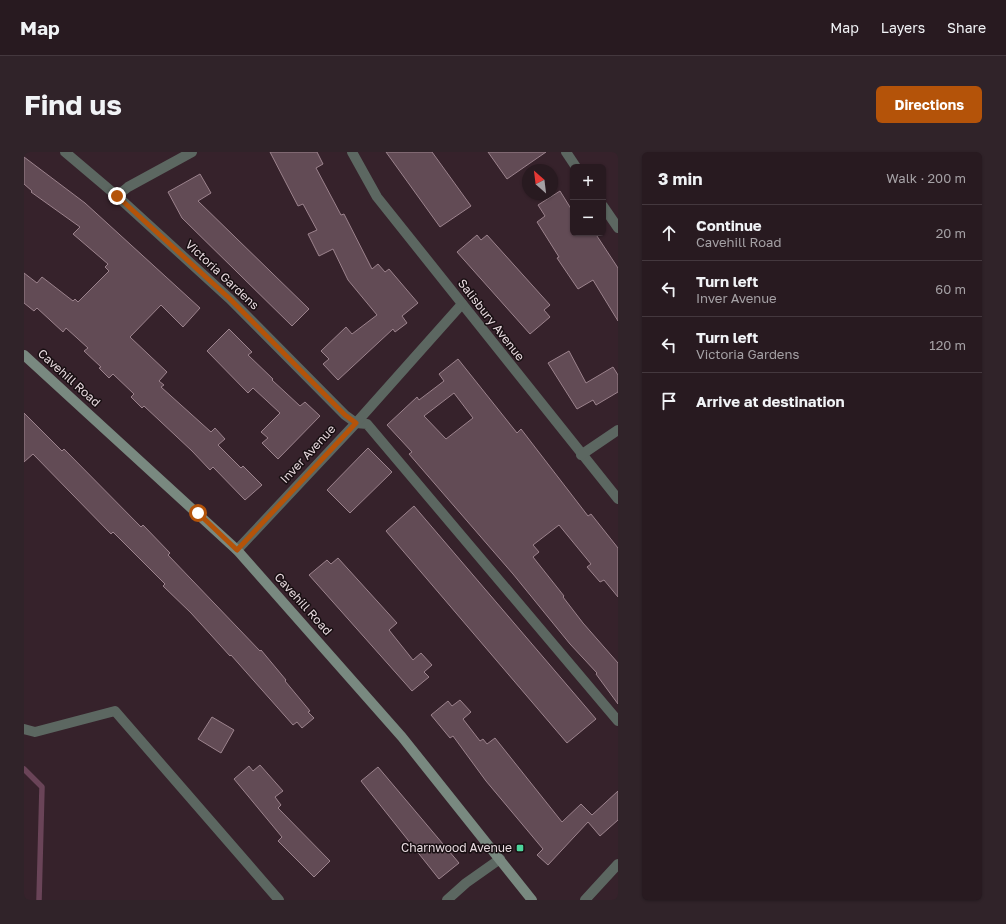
<!DOCTYPE html>
<html lang="en">
<head>
<meta charset="utf-8">
<style>
	:root { --surface:#281a20; --page:#302329; --text:#f1f3f6; --muted:#a5a1a5; --line:#44383e; --accent:#b45309 }
	body { margin:0; font-family:"Golos Text",sans-serif; background:var(--page); color:var(--text) }
	.controls { position:absolute; right:12px; top:12px; display:grid; overflow:hidden; border-radius:6px; box-shadow:0 1px 3px #0004 }
	.controls button { width:36px; height:36px; display:grid; place-items:center; padding:0; border:0; border-bottom:1px solid var(--line); background:var(--surface); color:var(--text); font:20px sans-serif }
	.compass { position:absolute; left:498px; top:12px; width:36px; height:36px; border-radius:50%; background:var(--surface); box-shadow:0 1px 3px #0004; rotate:332deg }
	.stop { position:absolute; width:12px; height:12px; margin:-9px; border:3px solid #b45309; border-radius:50%; background:#fff }
	.stop.end { background:#b45309; border-color:#fff; box-shadow:0 1px 4px #0008 }
	.list { margin:0; padding:0; list-style:none }
	h2 { display:flex; justify-content:space-between; align-items:center; height:52px; margin:0; padding:0 16px; font-size:17px }
	h2 small { font-size:13px; font-weight:400; color:var(--muted) }
	.list li { display:grid; grid-template-columns:26px 1fr auto; gap:12px; align-items:center; box-sizing:border-box; height:56px; padding:0 16px; border-top:1px solid var(--line) }
	.list b { display:block; font-size:15px; white-space:nowrap }
	.list p { margin:0; font-size:13px; white-space:nowrap; color:var(--muted) }
	.list em { font-size:13px; font-style:normal; color:var(--muted) }
	.icon { flex:none; width:22px; height:22px; fill:none; stroke:currentColor; stroke-width:2; stroke-linecap:round; stroke-linejoin:round }
	.map { position:relative; flex:none; width:594px; height:748px; overflow:hidden; border-radius:6px }
	header { display:flex; align-items:center; gap:24px; box-sizing:border-box; height:56px; padding:0 20px; background:var(--surface); border-bottom:1px solid var(--line) }
	header strong { font-size:19px }
	nav { display:flex; gap:22px; margin-inline-start:auto; font-size:14px }
	.intro { display:flex; align-items:center; justify-content:space-between; box-sizing:border-box; height:96px; padding:0 24px }
	h1 { margin:0; font-size:28px }
	.button { padding:10px 18px; border-radius:6px; background:var(--accent); color:#fff; font-size:14px; font-weight:700 }
	main { display:flex; gap:24px; padding:0 24px }
	aside { flex:1; background:var(--surface); border-radius:6px; box-shadow:0 1px 3px #0004 }
	.map>svg:first-child { display:block }
	.lines { fill:none; stroke-linecap:round; stroke-linejoin:round }
	.stream { stroke:#6a4458; stroke-width:5.5 }
	.building { fill:#624b55; stroke:#9c838d; fill-rule:evenodd }
	.street { stroke:#5c6761; stroke-width:10 }
	.secondary { stroke:#798980; stroke-width:10 }
	.route { stroke:#b45309; stroke-width:5 }
	.poi-dot { fill:#4cd49b; stroke:#180f12; stroke-width:1.5 }
	.labels { text-anchor:middle; stroke-width:3; stroke-linejoin:round; paint-order:stroke }
	.street-label { font-size:12px; fill:#e8dadf; stroke:#180f12 }
	.poi-label { font-size:12px; fill:#e8dadf; stroke:#180f12; text-anchor:end }
</style>
</head>
<body>
<header>
<strong>Map</strong>
<nav><a>Map</a><a>Layers</a><a>Share</a></nav>
</header>
<div class="intro"><h1>Find us</h1><a class="button">Directions</a></div>
<main>
<div class="map">
<svg width="594" height="748" viewBox="0 0 594 748">
	<rect width="100%" height="100%" fill="#36222b"/>
	<g class="lines">
		<!-- stream -->
		<path class="stream" d="M0,617l18,18 -3,113"/>
	</g>
	<!-- building -->
	<g class="building">
		<path d="M246,0h47l6,12 -7,4 25,47 3,-1 28,55 6,-5 7,8 4,-3 29,34 -16,13 5,7 -12,9 -2,-3 -55,51 -15,-16 6,-5 -8,-8 25,-24 6,7 25,-19 -29,-35 -15,-31 -14,7 -11,-22 9,-4 -14,-26 -5,2z"/>
		<path d="M362,0h46l39,54 -31,21z"/>
		<path d="M464,0h58l-39,27z"/>
		<path d="M0,5l61,46 115,105 -17,19 -22,-22 -31,32 37,35 -8,9 5,4 -3,2 50,45 4,-4 10,11 -7,6 23,23 2,-2 19,19 -17,15 -32,-33 -3,3 -18,-19 -48,-45 -2,2 -11,-11 3,-3 -21,-20 -4,4 -10,-10 2,-1 -17,-16 4,-3 -22,-20 -3,4 -26,-24 -3,3 -10,-8v-30l13,10 5,-6 31,24 2,-2 3,3 31,-31 -4,-4 3,-3 -35,-30 7,-7 -49,-35 1,-1 -8,-7z"/>
		<path d="M176,22l11,19 -13,8 111,108 -17,17 -110,-108 -14,-26z"/>
		<path d="M536,39l13,21v21h22l23,35v53l-25,-41 -15,9 -21,-31 2,-1 -22,-35 8,-6 -7,-11z"/>
		<path d="M453,83l4,5 6,-5 63,70 -6,5 6,7 -20,17 -73,-82z"/>
		<path d="M205,177l23,23 -4,3 25,24 -1,1 28,26 5,-4 15,14 -42,43 -16,-16 6,-5 -7,-6 19,-19 -27,-25 -5,5 -41,-42z"/>
		<path d="M545,199l17,32 27,-16 5,8v17l-22,13 -3,-5 -16,9 -29,-46z"/>
		<path d="M434,207l59,74 4,-4 67,87 3,-2 27,34v49l-14,-17 -4,2 -13,-15 4,-3 -32,-39 -26,20 6,7 -6,5 31,39 -1,1 20,26 35,40v41l-22,-30 1,-1 -27,-29 -57,-70 -104,-120 3,-2 -25,-27 30,-28 2,3 25,-19 -5,-7zM430,241l19,25 -27,21 -22,-23z"/>
		<path d="M0,261l38,38 2,-2 77,78 2,-2 27,28 -2,2 92,96 1,-1 25,30 -1,1 25,30 -2,1 6,6 -12,10 -5,-6 -4,3 -62,-70 -1,1 -39,-43 -28,-27 2,-2 -52,-52 -2,2 -78,-80 -9,8z"/>
		<path d="M344,296l24,24 -42,41 -23,-23z"/>
		<path d="M390,354l182,213 -29,24 -181,-212z"/>
		<path d="M314,406l59,65 -8,7 24,30 8,-7 11,12 -8,7 5,5 -17,14 -103,-116 18,-15 4,4z"/>
		<path d="M436,548l11,12 -8,7 17,22 3,-2 4,5 8,-6 67,84 19,-18 11,11 26,-24v29l-18,16 -12,-14 -40,43 -11,-10 6,-6 -57,-68 -33,-45 -3,2 -19,-23 17,-14 4,5z"/>
		<path d="M188,565l22,13 -13,23 -23,-14z"/>
		<path d="M236,613l23,26 -8,6 6,8 -3,3 52,53 -16,16 -36,-36 4,-4 -48,-58 15,-13 4,5z"/>
		<path d="M354,615l81,96 -20,16 -78,-98z"/>
	</g>
	<g class="lines">
		<!-- street -->
		<g class="street">
			<path d="M41,0l52,44 113,103 115,116 11,8 11,1 251,297"/>
			<path d="M328,0l25,45 241,302"/>
			<path d="M542,0l10,15"/>
			<path d="M93,44l11,-9 64,-35"/>
			<path d="M579,54l15,22"/>
			<path d="M557,303l37,-25"/>
			<path d="M213,398l119,-127 106,-119"/>
			<path d="M0,577l11,3 80,-21 164,189"/>
			<path d="M423,748l19,-17 34,-24"/>
			<path d="M561,748l33,-36"/>
		</g>
		<!-- secondary -->
		<path class="secondary" d="M0,203l213,195 165,187 130,163"/>
	</g>
	<g class="lines">
		<!-- route -->
		<path class="route" d="M93,44l113,103 115,116 11,8 -119,127 -39,-37"/>
	</g>
	<!-- markers -->
	<rect class="poi-dot" x="492" y="692" width="8" height="8" rx="2"/>
	<g class="labels">
		<!-- street labels -->
		<g class="street-label">
			<text transform="translate(198 123) rotate(43)" y="4">Victoria Gardens</text>
			<text transform="translate(467 168) rotate(52)" y="4">Salisbury Avenue</text>
			<text transform="translate(45 226) rotate(42)" y="4">Cavehill Road</text>
			<text transform="translate(284 302) rotate(-47)" y="4">Inver Avenue</text>
			<text transform="translate(279 452) rotate(48)" y="4">Cavehill Road</text>
		</g>
		<!-- poi labels -->
		<g class="poi-label">
			<text x="488" y="700">Charnwood Avenue</text>
		</g>
	</g>
</svg>
<div class="controls">
<button>+</button>
<button>−</button>
</div>
<svg class="compass" viewBox="-18 -18 36 36"><path d="M0-13l5 13h-10z" fill="#e53935"/><path d="M0 13l5-13h-10z" fill="#a5a1a5"/></svg>
<div class="stop" style="left:174px;top:361px"></div>
<div class="stop end" style="left:93px;top:44px"></div>
</div>
<aside>
<h2>3 min<small>Walk · 200 m</small></h2>
<ul class="list">
<li><svg class="icon" aria-label="ahead" viewBox="0 0 24 24"><path d="M12 20V5M6 11l6-6 6 6"/></svg><div><b>Continue</b><p>Cavehill Road</p></div><em>20 m</em></li>
<li><svg class="icon" aria-label="left" viewBox="0 0 24 24"><path d="M17 20v-9H6M10 6l-5 5 5 5"/></svg><div><b>Turn left</b><p>Inver Avenue</p></div><em>60 m</em></li>
<li><svg class="icon" aria-label="left" viewBox="0 0 24 24"><path d="M17 20v-9H6M10 6l-5 5 5 5"/></svg><div><b>Turn left</b><p>Victoria Gardens</p></div><em>120 m</em></li>
<li><svg class="icon" aria-label="arrive" viewBox="0 0 24 24"><path d="M6 21V4h12l-3 4 3 4H6"/></svg><div><b>Arrive at destination</b></div></li>
</ul>
</aside>
</main>
</body>
</html>
